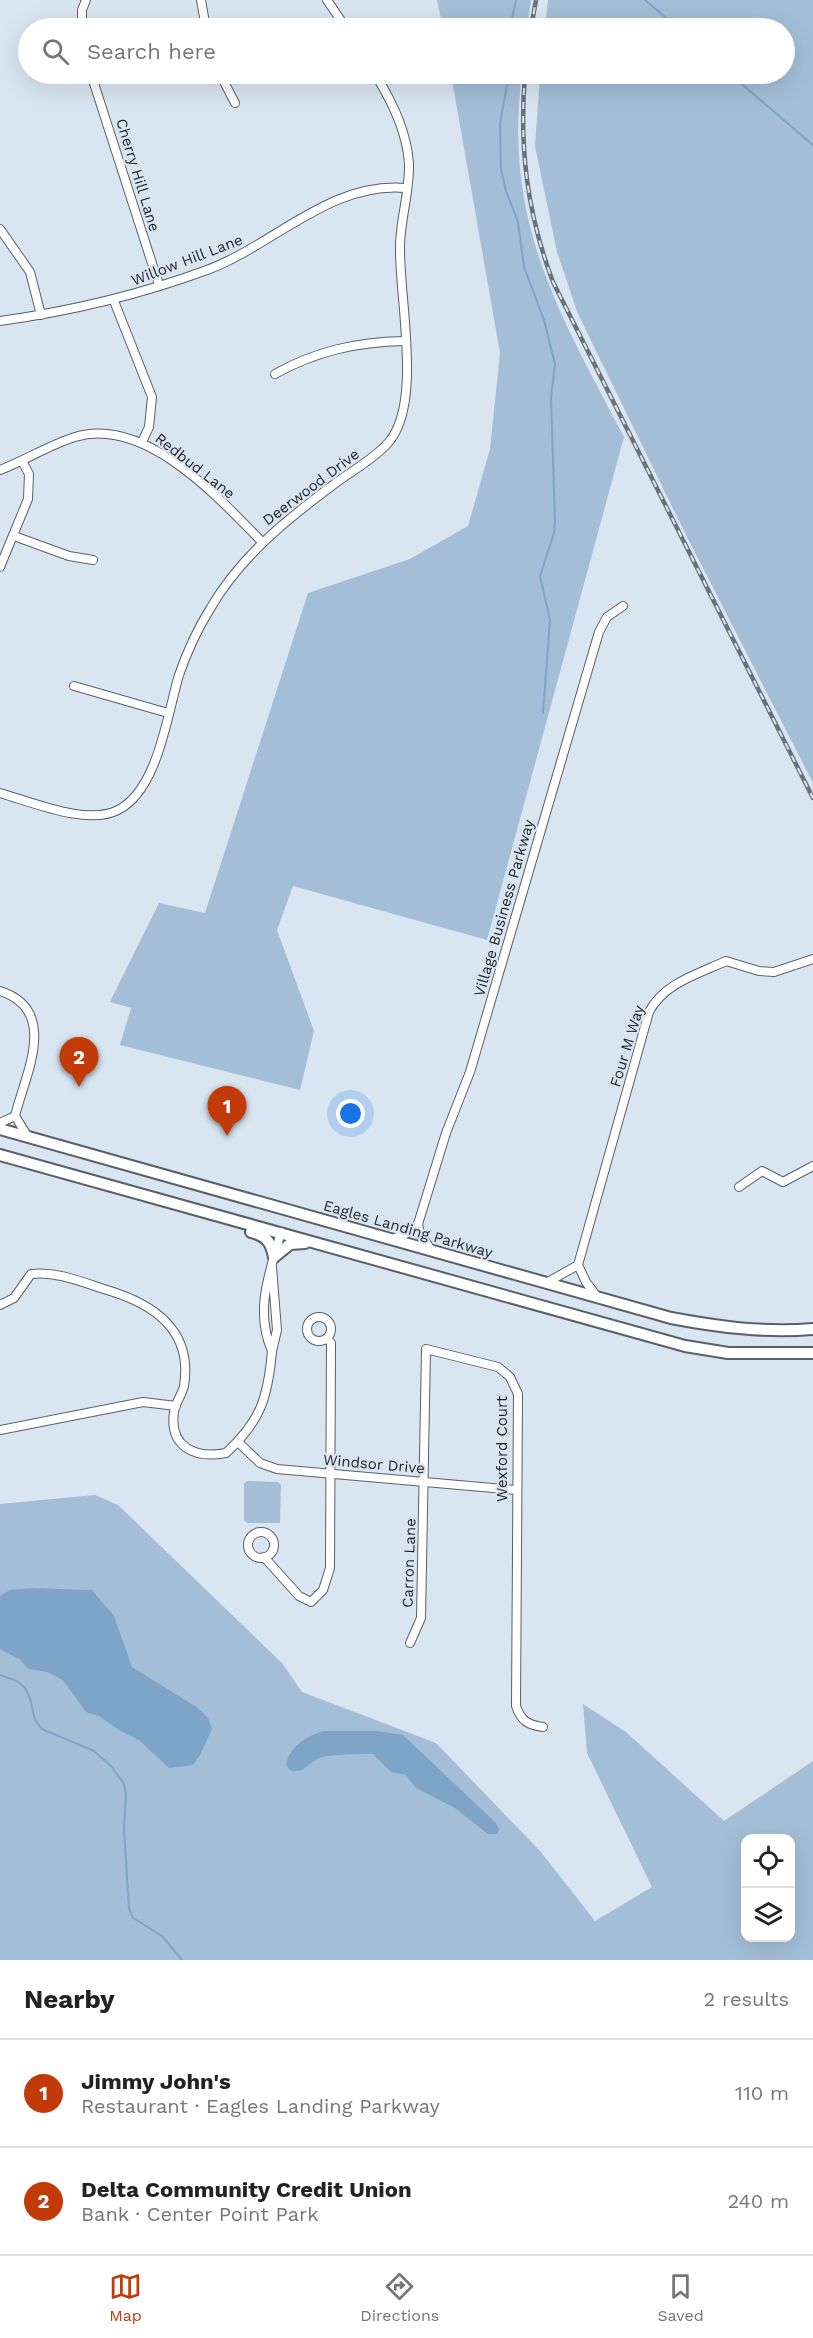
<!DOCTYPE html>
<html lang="en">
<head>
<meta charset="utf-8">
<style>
	:root { --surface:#fff; --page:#f6f6f6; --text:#222; --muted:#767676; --line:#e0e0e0; --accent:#c23a07 }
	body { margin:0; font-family:"Work Sans",sans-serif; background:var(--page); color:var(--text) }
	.controls { position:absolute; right:18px; bottom:18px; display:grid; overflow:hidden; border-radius:12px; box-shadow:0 6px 24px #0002 }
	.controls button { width:54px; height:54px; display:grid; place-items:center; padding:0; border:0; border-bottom:2px solid var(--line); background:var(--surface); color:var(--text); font:30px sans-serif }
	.you { position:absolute; left:351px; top:1114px; width:21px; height:21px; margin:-15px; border:4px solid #fff; border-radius:50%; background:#1a73e8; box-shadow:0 0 0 9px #1a73e833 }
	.badge { display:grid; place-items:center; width:39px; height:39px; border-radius:50%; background:var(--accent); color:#fff; font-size:20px; font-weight:700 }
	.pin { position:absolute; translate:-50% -50px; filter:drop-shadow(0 2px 3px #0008) }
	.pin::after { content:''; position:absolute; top:32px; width:21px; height:18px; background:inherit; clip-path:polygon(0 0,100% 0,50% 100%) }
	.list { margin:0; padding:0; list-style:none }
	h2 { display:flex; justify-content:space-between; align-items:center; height:78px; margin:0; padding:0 24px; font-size:26px }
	h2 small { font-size:20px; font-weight:400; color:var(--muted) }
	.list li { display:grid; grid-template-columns:39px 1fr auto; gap:18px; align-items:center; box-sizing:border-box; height:108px; padding:0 24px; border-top:2px solid var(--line) }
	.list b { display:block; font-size:22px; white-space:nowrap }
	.list p { margin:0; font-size:20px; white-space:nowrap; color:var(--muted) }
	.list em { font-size:20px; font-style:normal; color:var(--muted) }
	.icon { flex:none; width:33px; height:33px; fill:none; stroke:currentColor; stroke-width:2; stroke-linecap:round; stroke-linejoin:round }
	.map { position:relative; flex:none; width:813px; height:1960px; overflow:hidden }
	.search { position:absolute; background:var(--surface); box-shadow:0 6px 24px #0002; left:18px; right:18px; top:18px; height:66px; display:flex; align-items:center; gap:15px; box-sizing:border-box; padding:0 21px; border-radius:33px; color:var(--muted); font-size:22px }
	.sheet { height:294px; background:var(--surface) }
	nav { display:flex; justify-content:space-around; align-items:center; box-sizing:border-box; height:84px; border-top:2px solid var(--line); background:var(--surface); font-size:16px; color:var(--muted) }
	nav a { display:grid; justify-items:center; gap:3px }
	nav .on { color:var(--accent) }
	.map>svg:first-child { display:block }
	.green { fill:#a4bed7; fill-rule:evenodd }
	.water { fill:#7ea4c7 }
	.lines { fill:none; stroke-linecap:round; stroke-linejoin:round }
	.stream { stroke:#7ea4c7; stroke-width:2 }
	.minor-casing { stroke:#56616a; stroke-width:10 }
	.secondary-casing { stroke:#56616a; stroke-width:14 }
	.minor { stroke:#fff; stroke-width:8 }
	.secondary { stroke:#fff; stroke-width:10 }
	.rail-casing { stroke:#6a7279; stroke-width:4.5 }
	.rail { stroke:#d9e5f0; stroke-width:2; stroke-dasharray:7; stroke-linecap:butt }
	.labels { text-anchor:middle; stroke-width:4.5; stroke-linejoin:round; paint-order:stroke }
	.street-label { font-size:15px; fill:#1c2125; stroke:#d9e5f0 }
</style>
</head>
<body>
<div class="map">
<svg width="813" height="1960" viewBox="0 0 813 1960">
	<rect width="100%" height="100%" fill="#d9e5f0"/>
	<!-- green -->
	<g class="green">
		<path d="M437,0h94l-4,28h-84z"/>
		<path d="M548,0h265v783l-132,-258 -103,-211 -21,-62 -22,-106 5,-72h244v-46h-239z"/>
		<path d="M451,74h71c-19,147 36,237 102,363l-137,503 -194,-54 -16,44 37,101 -14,59 -180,-45 11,-37 -21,-6 49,-99 46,10 103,-320 102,-34 58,-33 22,-77 10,-96z"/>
		<path d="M247,1481l31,1 3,3 -1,38h-33l-3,-3v-36z"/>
		<path d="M95,1495l23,10 164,158 20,29 134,51 104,108 55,70 57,-34 -65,-134 -4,-49 43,28 98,89 89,-60v199h-813v-456zM746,1838h44v100h-44z"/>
	</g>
	<!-- water -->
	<g class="water">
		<path d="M33,1588l59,2 22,26 18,51 66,41 10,10 4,11 -12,26 -7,10 -24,3 -30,-28 -20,-10 -20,-14 -13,-4 -23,-32 -16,-8 -18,-3 -10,-10 -19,-10v-53l10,-6z"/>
		<path d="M323,1731h53l27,4 93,88 3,7 -2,4h-9l-33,-26 -39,-20 -10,-13 -15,-3 -18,-18c-9,-1 -47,1 -54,4 -8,4 -16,15 -26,13 -4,-1 -5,-3 -7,-6 4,-19 19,-28 37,-34z"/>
	</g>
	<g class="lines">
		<!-- stream -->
		<g class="stream">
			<path d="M645,0l33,28"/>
			<path d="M510,28l6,-28"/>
			<path d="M509,74l-9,50 1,45 5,22 12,31 6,45 20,53 11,44 -4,34 4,124 -1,11 -14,43 10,44 -7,93"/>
			<path d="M730,74l83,71"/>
			<path d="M0,1675l17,6 8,7 5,10 5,22 7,9 52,22 17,15 13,18 2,11 -2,34 5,79 4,10 29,18 20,24"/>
		</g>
		<!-- minor casing -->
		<g class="minor-casing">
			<g id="minor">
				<path d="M201,0l5,28"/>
				<path d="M327,0l19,28"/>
				<path d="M82,28v-18l4,-10"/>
				<path d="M91,74l68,211"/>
				<path d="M220,74l15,29"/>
				<path d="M0,229l30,43 11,43"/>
				<path d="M114,301l38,96 -3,30 -7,15"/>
				<path d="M0,321c72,-10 139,-26 207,-51 67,-25 124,-89 199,-82"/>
				<path d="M275,374c41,-23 82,-32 129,-33"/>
				<path d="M0,470c26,-10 49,-25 75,-33 70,-21 143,60 187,105"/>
				<path d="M14,536l55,20 24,4"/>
				<path d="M0,567l28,-68 1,-25 -7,-13"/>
				<path d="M74,686l94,27"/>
				<path d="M0,793c32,9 87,33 118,17 40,-20 49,-95 61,-135 8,-23 18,-45 31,-66 30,-52 76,-89 123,-124 18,-14 40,-25 55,-42 35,-39 11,-144 12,-196 0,-27 10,-56 9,-83 -2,-33 -17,-63 -34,-90"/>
				<path d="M0,991c60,19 25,84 15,125l13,21"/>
				<path d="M0,1123l15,-7"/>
				<path d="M739,1187l23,-16 21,11 30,-16"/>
				<path d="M418,1224l2,10 12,17"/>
				<path d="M393,1239l17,-7 8,-8 28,-91 24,-61 129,-440 8,-15 16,-11"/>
				<path d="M272,1267l5,63 -5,21c-18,-41 -2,-79 9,-119"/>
				<path d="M546,1283l32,-18"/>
				<path d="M598,1298l-12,-16 -8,-17 71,-253c15,-29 49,-38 77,-51l33,10 15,1 39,-13"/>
				<path d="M0,1305l14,-7 17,-24c26,-3 51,8 76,16 47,14 86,40 77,96 -2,9 -9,17 -10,26 -5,35 21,47 52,41 35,-32 42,-56 46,-102"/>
				<circle cx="319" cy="1329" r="12"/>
				<path d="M0,1430l143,-28 33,4"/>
				<path d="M238,1442l22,21 17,6 239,21"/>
				<circle cx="261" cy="1545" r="13"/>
				<path d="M264,1557l35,39 12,6 12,-12 7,-22 1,-225 -4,-5"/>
				<path d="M410,1643l11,-25 5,-269 72,18 12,10 8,17 -2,312c5,15 12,19 27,21"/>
			</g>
		</g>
		<!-- secondary casing -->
		<g class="secondary-casing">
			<g id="secondary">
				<path d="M0,1129l671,189c48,9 93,15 142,11"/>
				<path d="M0,1155l685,191 43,7h85"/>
				<path d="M251,1232c16,4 20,10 23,25"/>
				<path d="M274,1257l16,-13 15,-1"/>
			</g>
		</g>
		<!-- minor -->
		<use href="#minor" class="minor"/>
		<!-- secondary -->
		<use href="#secondary" class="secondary"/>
		<!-- rail casing -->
		<g class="rail-casing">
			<g id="rail">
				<path d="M531,28l5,-28"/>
				<path d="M525,74c-6,73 2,139 28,208l260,516"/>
			</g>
		</g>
		<!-- rail -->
		<use href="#rail" class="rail"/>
	</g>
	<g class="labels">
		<!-- street labels -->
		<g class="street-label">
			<text transform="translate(138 175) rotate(73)" y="5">Cherry Hill Lane</text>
			<text transform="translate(187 260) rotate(-21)" y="5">Willow Hill Lane</text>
			<text transform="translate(195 466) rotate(38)" y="5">Redbud Lane</text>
			<text transform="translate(311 487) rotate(-37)" y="5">Deerwood Drive</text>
			<text transform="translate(504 908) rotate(-74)" y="5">Village Business Parkway</text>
			<text transform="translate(627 1046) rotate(-73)" y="5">Four M Way</text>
			<text transform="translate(408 1229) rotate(16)" y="5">Eagles Landing Parkway</text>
			<text transform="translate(502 1449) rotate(-90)" y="5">Wexford Court</text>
			<text transform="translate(374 1464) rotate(5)" y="5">Windsor Drive</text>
			<text transform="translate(409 1563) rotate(-88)" y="5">Carron Lane</text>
		</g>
	</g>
</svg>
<div class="controls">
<button><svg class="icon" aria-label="locate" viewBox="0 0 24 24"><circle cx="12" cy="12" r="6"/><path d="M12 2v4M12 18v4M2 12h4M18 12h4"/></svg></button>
<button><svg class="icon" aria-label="layers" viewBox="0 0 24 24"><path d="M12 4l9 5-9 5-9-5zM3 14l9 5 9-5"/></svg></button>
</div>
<div class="you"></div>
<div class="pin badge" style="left:227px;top:1136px">1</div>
<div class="pin badge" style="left:79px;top:1087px">2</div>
<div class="search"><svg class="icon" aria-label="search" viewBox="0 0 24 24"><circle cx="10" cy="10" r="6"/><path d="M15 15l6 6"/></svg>Search here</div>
</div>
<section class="sheet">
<h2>Nearby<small>2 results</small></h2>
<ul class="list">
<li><span class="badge">1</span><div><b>Jimmy John's</b><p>Restaurant · Eagles Landing Parkway</p></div><em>110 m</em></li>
<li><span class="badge">2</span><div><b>Delta Community Credit Union</b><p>Bank · Center Point Park</p></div><em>240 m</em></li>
</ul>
</section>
<nav>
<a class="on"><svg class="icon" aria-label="map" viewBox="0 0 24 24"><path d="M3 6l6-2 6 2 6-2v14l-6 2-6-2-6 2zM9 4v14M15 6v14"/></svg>Map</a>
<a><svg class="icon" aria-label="directions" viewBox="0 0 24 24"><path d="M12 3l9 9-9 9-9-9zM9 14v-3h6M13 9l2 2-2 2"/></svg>Directions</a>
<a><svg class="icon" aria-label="saved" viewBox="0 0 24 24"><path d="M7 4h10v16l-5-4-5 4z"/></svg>Saved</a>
</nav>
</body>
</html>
